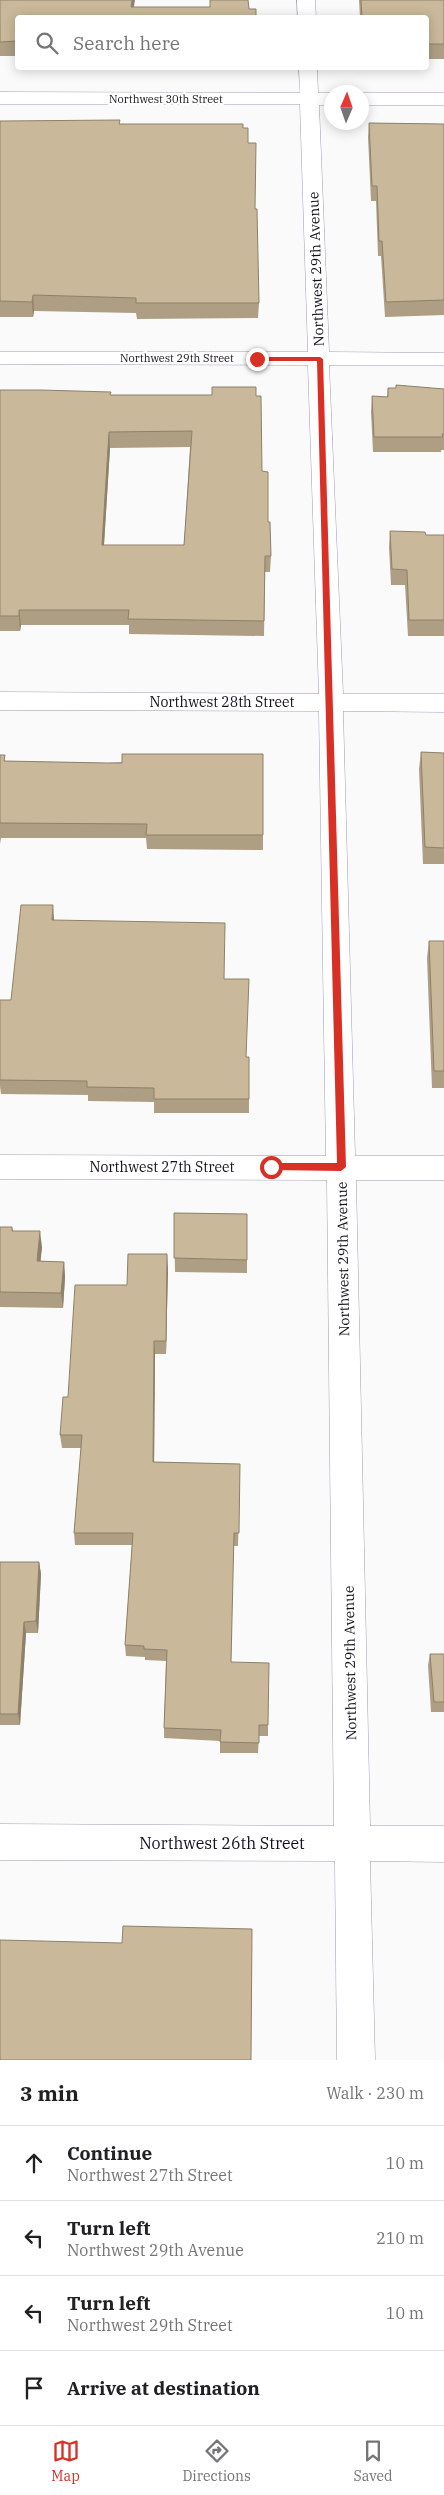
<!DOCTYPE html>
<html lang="en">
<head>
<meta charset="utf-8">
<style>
	:root { --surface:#fff; --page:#f2f2f2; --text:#202124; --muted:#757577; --line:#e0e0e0; --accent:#d93025 }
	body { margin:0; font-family:"IBM Plex Serif",serif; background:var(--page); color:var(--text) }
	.compass { position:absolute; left:324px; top:85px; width:45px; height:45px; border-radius:50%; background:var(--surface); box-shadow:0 2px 12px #0003; rotate:2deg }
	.stop { position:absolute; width:15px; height:15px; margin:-11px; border:4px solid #d93025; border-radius:50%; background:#fff }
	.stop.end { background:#d93025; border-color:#fff; box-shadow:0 1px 5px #0008 }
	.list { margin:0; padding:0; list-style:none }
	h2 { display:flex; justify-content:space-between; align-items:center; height:65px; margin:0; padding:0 20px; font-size:21px }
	h2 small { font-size:16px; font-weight:400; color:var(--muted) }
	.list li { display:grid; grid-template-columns:32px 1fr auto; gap:15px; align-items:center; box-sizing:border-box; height:75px; padding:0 20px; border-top:1px solid var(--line) }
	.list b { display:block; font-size:19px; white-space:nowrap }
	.list p { margin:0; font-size:16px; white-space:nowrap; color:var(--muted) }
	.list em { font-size:16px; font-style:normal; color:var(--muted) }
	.icon { flex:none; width:28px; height:28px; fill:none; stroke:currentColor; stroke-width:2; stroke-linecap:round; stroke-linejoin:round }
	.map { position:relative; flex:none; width:444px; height:2060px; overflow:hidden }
	.search { position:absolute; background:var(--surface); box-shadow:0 2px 12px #0003; left:15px; right:15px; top:15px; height:55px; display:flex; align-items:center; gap:12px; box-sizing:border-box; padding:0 18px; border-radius:5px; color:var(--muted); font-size:19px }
	.sheet { height:365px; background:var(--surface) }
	nav { display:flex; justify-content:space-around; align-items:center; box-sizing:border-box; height:70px; border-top:1px solid var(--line); background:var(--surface); font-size:14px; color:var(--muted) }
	nav a { display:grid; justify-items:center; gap:2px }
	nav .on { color:var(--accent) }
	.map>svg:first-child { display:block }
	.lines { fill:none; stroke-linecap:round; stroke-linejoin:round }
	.minor-casing { stroke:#a297b6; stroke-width:1 }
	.minor { fill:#fff; fill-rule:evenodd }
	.wall { fill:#ad9e84; fill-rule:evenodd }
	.shaded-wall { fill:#8d816b }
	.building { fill:#c9b899; stroke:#8d816b; fill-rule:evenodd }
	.route { fill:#d93025 }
	.labels { text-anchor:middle; stroke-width:4.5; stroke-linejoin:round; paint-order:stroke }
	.far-street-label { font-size:11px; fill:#15111c; stroke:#fff }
	.street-label { font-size:14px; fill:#15111c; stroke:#fff }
	.near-street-label { font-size:16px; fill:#15111c; stroke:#fff }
</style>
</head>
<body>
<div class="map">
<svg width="444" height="2060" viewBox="0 0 444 2060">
	<rect width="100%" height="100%" fill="#fafafa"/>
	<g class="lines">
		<!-- minor casing -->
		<g class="minor-casing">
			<g id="minor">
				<path d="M297,0h18l1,18h-18z"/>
				<path d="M299,68h18l1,25h14v12h-13l10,247 115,1v12h-115l14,329h101v18l-101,-1 12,445h89v24h-88l14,646h74v36l-74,-1 5,199h-38l-2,-199 -335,-1v-36l334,2 -7,-646 -327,-1v-24l326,1 -7,-445 -319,-1v-18l319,2 -11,-329 -308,-1v-12h308l-8,-248h-300v-12l300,1z"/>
				<rect x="362" y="93" width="82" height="12"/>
			</g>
		</g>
		<!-- minor -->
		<use href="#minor" class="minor"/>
	</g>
	<!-- wall -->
	<g class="wall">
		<path d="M0,0l134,7 115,2 -231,9v38h-18z"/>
		<path d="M359,0h85v59h-18v-41h-66z"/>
		<path d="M0,121l243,7 5,15 7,66 4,94 -1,15 -121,1 -1,-6 -102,-2 -1,6h-33z"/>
		<path d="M369,123l75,1v191l-59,2 -4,-61h-3l-2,-55h-5l-3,-64z"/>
		<path d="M396,385l48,4v61h-3v2h-68l-2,-40 1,-16 15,1 1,-9h8z"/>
		<path d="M0,390l111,5 145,1 6,75 6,51 3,34 -1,16h-5l-1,64 -135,-2v-9h-108l-1,6h-20zM190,447l-6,98h-80l6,-97z"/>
		<path d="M390,531l36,4h18v101h-36l-3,-51h-14l-2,-38z"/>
		<path d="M421,752l23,1v111h-21l-4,-95z"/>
		<path d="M263,754v96l-116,-1 -1,-11h-145l-1,6v-89l5,6 102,2z"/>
		<path d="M54,920l170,59 22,78h3v56h-95v-11l-66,-1v-6l-87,-1 -1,-8v-86h11z"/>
		<path d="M429,941h15v147h-12l-5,-130z"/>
		<path d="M174,1213l73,1v59l-72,-1z"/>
		<path d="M0,1227h12l1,4 29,16 -2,14 24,1 1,15 -2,31 -63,-1z"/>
		<path d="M168,1268l-2,86h-11l-1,108 86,2 -2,82h-5l-2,116 37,63v11h-9l-1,17h-38v-12l-56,-3v-10l2,-67 -21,-1v-3l-19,-1 -1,-11 7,-100h-57l-1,-12 7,-85h-19l-2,-13 8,-38 59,-112z"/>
		<path d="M0,1562h39l2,12 -3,59h-12l-6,92h-20z"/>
		<path d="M430,1654h14v58h-13l-3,-47z"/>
	</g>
	<!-- shaded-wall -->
	<g class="shaded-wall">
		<path d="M132,0h3l-3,18 -1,-11z"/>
		<path d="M33,295l1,16 -1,6 -1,-15z"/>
		<path d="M109,432l1,16 -7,112 -1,-15z"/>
		<path d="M19,610l2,15 -1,6 -1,-15z"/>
		<path d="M53,905l1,14 -1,16 -1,-15z"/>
		<path d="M40,1231l2,16 -3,30 -2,-16z"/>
		<path d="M167,1254l1,14 -2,86v-13z"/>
		<path d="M64,1262l1,15 -2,31 -2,-15z"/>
		<path d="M154,1341l1,13 -1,121 -1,-13z"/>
		<path d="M39,1562l2,12 -3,59 -2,-12z"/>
		<path d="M24,1622l2,11 -6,92 -2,-11z"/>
	</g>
	<!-- building -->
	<g class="building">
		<path d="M0,0h132l-1,7h79v-7h38l1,9h7v9h-238v23l-18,1z"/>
		<path d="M361,0h83v44h-18v-26h-64z"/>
		<path d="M120,120l-1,4h124v4h5v15h8l-1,66h2l2,94h-123v-5l-103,-3 -1,7 -32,-1v-180z"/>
		<path d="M369,123l75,1v176l-58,2 -4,-61h-3l-2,-55h-5z"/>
		<path d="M396,385l48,4v45h-2l1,3h-69l-2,-41 16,1v-9h8z"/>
		<path d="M212,387h44v9h5l1,75 6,1v50h2l1,34h-6l-1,65 -136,-2 1,-9h-110v6h-19v-226h40l71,2 -1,3h102zM192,431l-8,114h-82l7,-113z"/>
		<path d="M390,531l35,1 1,3h18v85h-35l-2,-50 -15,-1z"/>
		<path d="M421,752l23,1v95l-19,-1z"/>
		<path d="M122,754h141v81h-117l1,-11 -147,-1v-68h5l-1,6 103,2h15z"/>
		<path d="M21,905h32l-1,15 173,3 -1,56h25l-3,78h3v42h-95v-11l-67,-1v-6l-87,-1v-80h11z"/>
		<path d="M429,941h15v130h-10z"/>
		<path d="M174,1213l73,1v46l-73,-2z"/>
		<path d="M0,1227h12v4h28l-3,30 27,1 -3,31 -61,-1z"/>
		<path d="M128,1254h39l-1,87h-12l-1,121 87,2 -1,69h-5l-3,129 38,1 -1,62h-9v18l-39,-1 1,-12 -57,-2 3,-78 -23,-1v-3l-19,-1 8,-112h-59l8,-98h-22l3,-38h5l7,-112h52z"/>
		<path d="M0,1562h39l-3,59 -12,1 -6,92h-18z"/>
		<path d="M430,1654h14v48h-10z"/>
		<path d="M123,1926l129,3 -1,131h-251v-120l122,3z"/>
	</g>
	<!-- route -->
	<path class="route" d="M255,357h65l3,2 23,808 -5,4 -70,-1 -4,-3 4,-4h66l-20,-802h-60z"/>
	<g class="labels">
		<!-- far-street labels -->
		<g class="far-street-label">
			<text x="166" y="103">Northwest 30th Street</text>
			<text x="177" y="362">Northwest 29th Street</text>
		</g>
		<!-- street labels -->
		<g class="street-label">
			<text transform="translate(316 269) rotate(-92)" y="5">Northwest 29th Avenue</text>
			<text x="222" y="707">Northwest 28th Street</text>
			<text x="162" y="1172">Northwest 27th Street</text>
			<text transform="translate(343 1259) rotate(-91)" y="5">Northwest 29th Avenue</text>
			<text transform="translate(350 1663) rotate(-91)" y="5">Northwest 29th Avenue</text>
		</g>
		<!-- near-street labels -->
		<g class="near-street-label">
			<text x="222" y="1849">Northwest 26th Street</text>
		</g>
	</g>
</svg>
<svg class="compass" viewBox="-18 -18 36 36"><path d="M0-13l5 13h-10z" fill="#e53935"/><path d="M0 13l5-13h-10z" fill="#757577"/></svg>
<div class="stop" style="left:271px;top:1167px"></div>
<div class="stop end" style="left:257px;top:359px"></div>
<div class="search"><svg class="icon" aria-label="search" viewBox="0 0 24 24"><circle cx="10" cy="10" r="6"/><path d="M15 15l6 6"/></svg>Search here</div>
</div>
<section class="sheet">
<h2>3 min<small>Walk · 230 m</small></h2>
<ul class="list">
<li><svg class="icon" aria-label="ahead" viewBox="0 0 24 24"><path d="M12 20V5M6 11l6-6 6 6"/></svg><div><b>Continue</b><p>Northwest 27th Street</p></div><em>10 m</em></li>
<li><svg class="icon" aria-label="left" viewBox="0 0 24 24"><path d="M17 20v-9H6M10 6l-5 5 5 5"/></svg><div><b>Turn left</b><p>Northwest 29th Avenue</p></div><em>210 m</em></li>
<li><svg class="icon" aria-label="left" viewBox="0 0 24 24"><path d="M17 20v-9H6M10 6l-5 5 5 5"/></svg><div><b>Turn left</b><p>Northwest 29th Street</p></div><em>10 m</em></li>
<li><svg class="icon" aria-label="arrive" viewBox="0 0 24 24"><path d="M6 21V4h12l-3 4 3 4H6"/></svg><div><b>Arrive at destination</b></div></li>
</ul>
</section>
<nav>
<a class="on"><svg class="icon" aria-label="map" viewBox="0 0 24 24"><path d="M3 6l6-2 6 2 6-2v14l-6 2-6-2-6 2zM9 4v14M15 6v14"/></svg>Map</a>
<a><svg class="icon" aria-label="directions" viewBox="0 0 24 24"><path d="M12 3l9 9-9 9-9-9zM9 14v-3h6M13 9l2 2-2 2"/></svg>Directions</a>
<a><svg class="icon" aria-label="saved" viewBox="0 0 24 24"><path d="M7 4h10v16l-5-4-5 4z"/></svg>Saved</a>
</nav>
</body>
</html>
